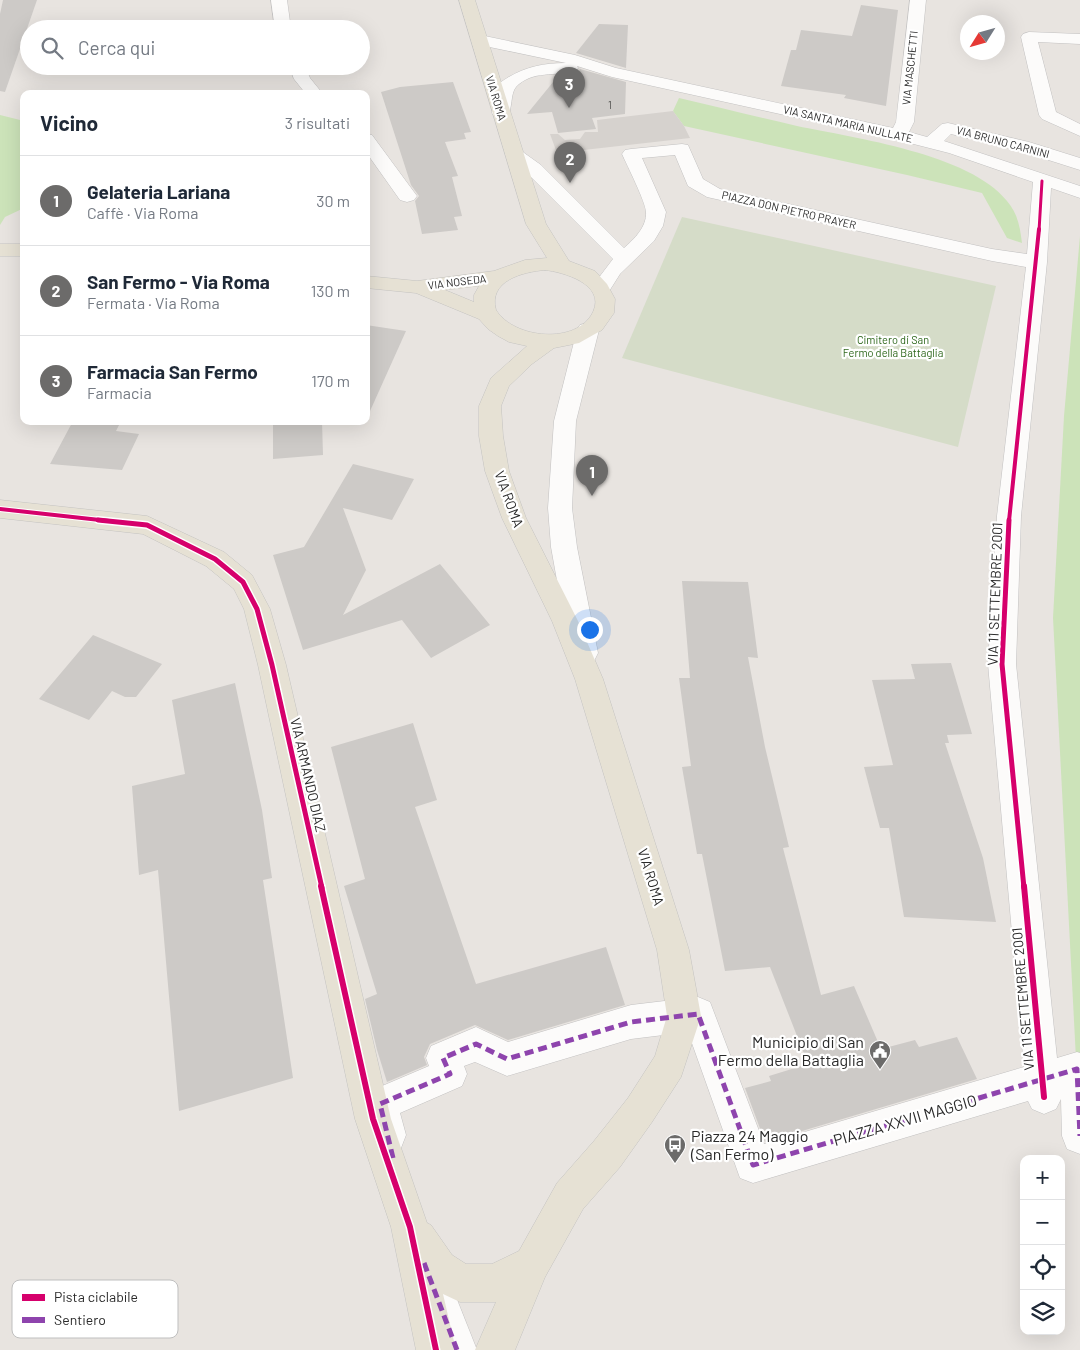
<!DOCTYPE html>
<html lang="it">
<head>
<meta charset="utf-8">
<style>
	:root { --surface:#fff; --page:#f2f2f3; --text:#1f2937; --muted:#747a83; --line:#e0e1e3; --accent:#6c6b6a }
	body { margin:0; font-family:Barlow,sans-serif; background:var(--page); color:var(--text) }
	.controls { position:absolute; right:15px; bottom:15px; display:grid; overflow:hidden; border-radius:10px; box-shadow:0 5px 20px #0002 }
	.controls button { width:45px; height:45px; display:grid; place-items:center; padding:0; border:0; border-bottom:1px solid var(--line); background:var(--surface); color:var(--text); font:25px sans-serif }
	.compass { position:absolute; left:960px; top:15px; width:45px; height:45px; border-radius:50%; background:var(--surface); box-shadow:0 5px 20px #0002; rotate:233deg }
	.you { position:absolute; left:589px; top:629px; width:18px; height:18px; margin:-12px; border:4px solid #fff; border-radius:50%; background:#1a73e8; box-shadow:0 0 0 8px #1a73e833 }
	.badge { display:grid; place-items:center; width:32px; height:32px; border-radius:50%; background:var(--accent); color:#fff; font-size:16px; font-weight:700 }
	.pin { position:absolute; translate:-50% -41px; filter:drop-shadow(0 1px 2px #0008) }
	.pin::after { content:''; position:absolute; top:26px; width:18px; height:15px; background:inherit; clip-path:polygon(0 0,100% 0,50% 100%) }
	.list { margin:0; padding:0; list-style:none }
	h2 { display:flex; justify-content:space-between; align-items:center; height:65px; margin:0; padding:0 20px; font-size:21px }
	h2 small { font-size:16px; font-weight:400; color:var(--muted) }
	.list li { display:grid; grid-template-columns:32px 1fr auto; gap:15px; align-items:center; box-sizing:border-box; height:90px; padding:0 20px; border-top:1px solid var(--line) }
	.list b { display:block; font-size:19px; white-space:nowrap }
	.list p { margin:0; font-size:16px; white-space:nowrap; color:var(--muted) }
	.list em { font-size:16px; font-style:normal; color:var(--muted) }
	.icon { flex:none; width:28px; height:28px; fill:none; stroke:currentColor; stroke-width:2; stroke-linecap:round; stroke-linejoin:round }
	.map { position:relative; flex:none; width:1080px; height:1350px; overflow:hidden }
	.search { position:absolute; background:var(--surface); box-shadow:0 5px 20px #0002; left:20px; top:20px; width:350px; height:55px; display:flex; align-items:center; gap:12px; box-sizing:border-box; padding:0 18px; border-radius:28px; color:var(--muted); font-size:19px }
	.panel { position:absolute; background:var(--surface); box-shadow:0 5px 20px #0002; left:20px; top:90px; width:350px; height:335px; border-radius:10px }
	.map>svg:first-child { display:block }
	.green { fill:#cce3b9 }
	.cemetery { fill:#d5dcc8 }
	.plaza { fill:#d6d2ce }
	.building { fill:#cdcac7 }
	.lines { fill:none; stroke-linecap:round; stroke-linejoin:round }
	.minor-casing { stroke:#c2c1c1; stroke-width:1 }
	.major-casing { stroke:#c4c3c1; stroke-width:1 }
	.minor { fill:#fcfbfa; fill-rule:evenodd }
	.major { fill:#e6e1d4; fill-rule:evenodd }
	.quiet { stroke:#8e44ad; stroke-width:5; stroke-dasharray:9 5; stroke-linecap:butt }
	.cycleway-far3-casing { stroke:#fff; stroke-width:5 }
	.cycleway-far2-casing { stroke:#fff; stroke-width:6 }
	.cycleway-far1-casing { stroke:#fff; stroke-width:8 }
	.cycleway-casing { stroke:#fff; stroke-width:9 }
	.cycleway-far3 { stroke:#d6006c; stroke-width:3 }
	.cycleway-far2 { stroke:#d6006c; stroke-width:4 }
	.cycleway-far1 { stroke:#d6006c; stroke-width:5 }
	.cycleway { stroke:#d6006c; stroke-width:6 }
	.labels { text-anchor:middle; stroke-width:4.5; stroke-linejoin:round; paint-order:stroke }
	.far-street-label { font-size:11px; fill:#2a2a2a; stroke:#fff }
	.number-label { font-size:11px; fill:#545453 }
	.far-park-label { font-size:11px; fill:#2d671b; stroke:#fff }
	.street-label { font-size:14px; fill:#2a2a2a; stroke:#fff }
	.near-poi-label { font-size:16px; fill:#2a2a2a; stroke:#fff; text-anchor:end }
	.near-street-label { font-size:16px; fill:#2a2a2a; stroke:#fff }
	.key { fill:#fff; stroke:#bfbfbf; stroke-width:1 }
	.key-label { font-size:14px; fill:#2a2a2a }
</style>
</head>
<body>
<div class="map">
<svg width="1080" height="1350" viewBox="0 0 1080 1350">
	<rect width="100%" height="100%" fill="#e8e4e0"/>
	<!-- green -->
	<g class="green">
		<path d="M679,98c39,9 78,19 118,28 58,12 173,28 210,75 11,13 13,26 15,42l-15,-5 -25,-45 -75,-18 -223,-49 -11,-15z"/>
		<path d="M0,115l24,6v87l-19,9 -5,8z"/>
		<path d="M1080,236v900l-27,-518 11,-202z"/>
	</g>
	<!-- cemetery -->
	<path class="cemetery" d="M682,217l314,69 -38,161 -336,-89z"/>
	<!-- plaza -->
	<path class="plaza" d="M673,111l11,15 6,12 -133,15 -7,-19h8l7,6 15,-1 5,-7h13l-1,-12z"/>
	<!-- building -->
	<g class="building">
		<path d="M3,0h34l-32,92 -5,-1v-77z"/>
		<path d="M861,5l37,5 -12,96 -42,-8 2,-3 -65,-9 10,-36h5l5,-20 51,6z"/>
		<path d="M599,24l29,1 -2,43 -50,-15z"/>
		<path d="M580,69l46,13 -1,32 -33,4 4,11 -38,4 -6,-21 -25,2 31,-38 18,-2z"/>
		<path d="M453,82l18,50 -7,1 2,6 -21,3 13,34 -6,1 10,39 -8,1 4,13 -36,4 -7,-33 4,-5 -8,-11 -30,-93 19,-5z"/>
		<path d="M366,325l40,6 -40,89z"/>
		<path d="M73,421h48l-5,10 23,3 -17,36 -72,-6z"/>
		<path d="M273,421h49l1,34 -50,4z"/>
		<path d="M353,464l61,15 -22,41 -49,-12 23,62 -23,45 97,-51 50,61 -59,33 -29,-38 -99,30 -30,-95 31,-8z"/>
		<path d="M682,581l66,1 10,76 -10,-1 17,90 24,100 -6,1 38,147 33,-9 27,63 34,-9 4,7 38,-10 20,42 -212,63 -20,-54 26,-7 -2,-5 39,-12 -38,-97 -45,4 -23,-117h-5l-15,-87 9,-1 -12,-88h11z"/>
		<path d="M93,635l69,29 -26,33h-11l-13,-6 -23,29 -50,-21z"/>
		<path d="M951,663l21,71 -25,1 2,8h-4l38,115 13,64 -92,-5 -15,-89h-9l-16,-61 29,-2 -21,-85 43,-1 -4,-15z"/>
		<path d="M235,683l27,127 10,68 -9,2 30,198 -114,33 -21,-241 -19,5 -7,-89 53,-12 -13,-74z"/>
		<path d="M413,723l24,77 -22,7 61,177 130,-37 19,58 -117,35 -33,-15 -45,19 -6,13 3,8 -40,17 -10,-32 -12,-51 12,-5 -33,-108 21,-7 -34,-132z"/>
	</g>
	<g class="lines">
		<!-- minor casing -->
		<g class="minor-casing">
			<g id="minor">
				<path d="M271,0h16l4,29h-16z"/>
				<path d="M910,0h16l-12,122 -5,10 18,5 15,-13 6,-1 81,19 51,16v12l-63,-20 -66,-16 -7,7 136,45v12l-29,-10 -4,74 -26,254 -5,148 41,394 20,-6 3,1v101l-13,-5 -5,-13 -1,-37 -5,10 -12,5 -12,-5 -4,-8 -275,82 -13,-5 -52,-146 -57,7 -124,37 -32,-14 -11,4 3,8 -5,12 -62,27 6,22 -5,13 -13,5 -13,-5 -13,-44 6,-12 61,-26 -3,-8 5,-12 45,-19 32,15 123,-37 67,-8 12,5 54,142 260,-77 -36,-403 9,-148 29,-249 -34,-6 -285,-64 -19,-11 -13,-31 -33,3 24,54 -3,14 -9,15 -34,33 -12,19 -7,1 -7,-1 -3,-5 22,-29 -86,-86 -22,-19 3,-4 6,-1 6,1 21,15 83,83c10,-9 23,-21 22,-36 0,-9 -19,-47 -24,-58l3,-4 6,-1 51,-5 6,1 15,34 17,10 272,60 35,5 6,-72 -84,-29 -51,-13 -286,-63 -35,-11 1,2 -2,4c-20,4 -44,-2 -60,15 -6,7 -3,21 -9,30l-6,1 -6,-1 -3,-4 9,-31c20,-14 40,-19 65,-19l-86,-18 -6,-2 -2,-3 2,-3 6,-2 95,20 41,13 277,60 3,-6z"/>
				<path d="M1029,32l51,2v10l-42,-2 18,70 24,12v12l-38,-17 -3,-4 -18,-78 2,-3z"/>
				<path d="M289,66h16l5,12 13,16h-17l-12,-15z"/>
				<path d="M366,134l6,1 42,57 3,4 -3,4 -7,2 -7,-2 -34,-48z"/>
				<path d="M588,323l8,2 3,5 -23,91 -4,87 5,39 21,106 -4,8 -10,3 -10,-3 -4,-8 -19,-106 -3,-39 6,-87 23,-91 3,-5z"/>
				<path d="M442,1292l14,5 21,53h-40l-14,-39 5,-14z"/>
			</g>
		</g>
		<!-- major casing -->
		<g class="major-casing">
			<g id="major">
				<path d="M459,0h16l71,224 23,37 26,10 12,13 8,15 -1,14 -12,17 -23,13 -25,5 -22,16 -23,22 -8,20 2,30 6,35 17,47 52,103 25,58 86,271 12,66 -20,61 -29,45 -32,45 -37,42 -38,68 -30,73h-40l21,-48h-36l-17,-8 13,56h-40l-25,-123 -36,-108 -97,-454 -14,-56 -10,-20 -28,-23 -63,-32 -143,-16v-18l147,16 77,36 28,23 18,34 16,56 105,454 36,104 4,2 21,30 14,9h26l27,-13 38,-68 37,-42 34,-43 27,-42 12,-40 -10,-66 -82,-271 -23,-58 -50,-103 -17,-47 -6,-35v-30l12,-28 36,-32 -18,-4 -11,-6 -10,-7 -9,-10 -63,-26 -50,-5v-12l51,5 77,-10 31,-11 22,-2 -21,-34zM545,270c18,2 61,14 48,42 -16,33 -79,27 -97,-2 -8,-29 26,-38 49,-40zM479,286l-5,9v7l-29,-12z"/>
				<rect x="0" y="244" width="24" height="12"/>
			</g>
		</g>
		<!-- minor -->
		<use href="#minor" class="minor"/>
		<!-- major -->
		<use href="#major" class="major"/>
		<!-- quiet -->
		<g class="quiet">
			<path d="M393,1158l-13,-54 70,-30 -7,-16 33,-14 31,15 124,-37 67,-8 55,151 324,-96 3,67"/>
			<path d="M424,1263l33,87"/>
		</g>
		<!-- cycleway-far3 casing -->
		<g class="cycleway-far3-casing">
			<path id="cycleway-far3" d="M1039,231l3,-50"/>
		</g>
		<!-- cycleway-far2 casing -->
		<g class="cycleway-far2-casing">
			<g id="cycleway-far2">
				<path d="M0,509l109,12"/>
				<path d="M1009,521l30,-292"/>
			</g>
		</g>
		<!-- cycleway-far1 casing -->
		<g class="cycleway-far1-casing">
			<g id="cycleway-far1">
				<path d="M98,520l49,5 68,34 28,23 14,27 15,56 50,223"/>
				<path d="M1009,520l-7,144 22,224"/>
			</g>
		</g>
		<!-- cycleway casing -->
		<g class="cycleway-casing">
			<g id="cycleway">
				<path d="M321,886l52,233 37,108 26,123"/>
				<path d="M1024,886l20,211"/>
			</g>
		</g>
		<!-- cycleway-far3 -->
		<use href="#cycleway-far3" class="cycleway-far3"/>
		<!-- cycleway-far2 -->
		<use href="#cycleway-far2" class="cycleway-far2"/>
		<!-- cycleway-far1 -->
		<use href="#cycleway-far1" class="cycleway-far1"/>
		<!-- cycleway -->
		<use href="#cycleway" class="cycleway"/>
	</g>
	<!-- icons -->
	<defs>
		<g id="civic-pin" transform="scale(1.125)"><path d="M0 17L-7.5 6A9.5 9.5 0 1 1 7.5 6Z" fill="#6c6b6a" stroke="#fff"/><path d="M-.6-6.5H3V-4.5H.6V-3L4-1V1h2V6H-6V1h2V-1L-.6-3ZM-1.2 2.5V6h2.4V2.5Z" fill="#fff"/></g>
		<g id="bus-pin" transform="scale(1.125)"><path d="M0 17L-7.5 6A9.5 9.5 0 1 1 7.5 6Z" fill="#6c6b6a" stroke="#fff"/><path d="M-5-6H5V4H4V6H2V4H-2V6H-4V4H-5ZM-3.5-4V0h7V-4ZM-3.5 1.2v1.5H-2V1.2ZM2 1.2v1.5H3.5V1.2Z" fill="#fff"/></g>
	</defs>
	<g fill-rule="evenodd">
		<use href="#civic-pin" x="880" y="1051"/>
		<use href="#bus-pin" x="675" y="1145"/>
	</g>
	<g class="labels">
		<!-- far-street labels -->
		<g class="far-street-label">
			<text transform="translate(910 68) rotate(-84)" y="4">VIA MASCHETTI</text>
			<text transform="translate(496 98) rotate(73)" y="4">VIA ROMA</text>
			<text transform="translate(848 124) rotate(13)" y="4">VIA SANTA MARIA NULLATE</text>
			<text transform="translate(1003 142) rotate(15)" y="4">VIA BRUNO CARNINI</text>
			<text transform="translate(789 210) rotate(13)" y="4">PIAZZA DON PIETRO PRAYER</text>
			<text transform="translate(457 282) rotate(-7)" y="4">VIA NOSEDA</text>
		</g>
		<!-- number labels -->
		<g class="number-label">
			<text x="610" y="109">1</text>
		</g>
		<!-- far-park labels -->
		<g class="far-park-label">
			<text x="893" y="344">Cimitero di San<tspan x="893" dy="13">Fermo della Battaglia</tspan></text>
		</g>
		<!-- street labels -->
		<g class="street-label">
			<text transform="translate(509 499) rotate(70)" y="5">VIA ROMA</text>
			<text transform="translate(995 594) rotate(-88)" y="5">VIA 11 SETTEMBRE 2001</text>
			<text transform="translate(308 775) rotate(77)" y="5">VIA ARMANDO DIAZ</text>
			<text transform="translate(651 877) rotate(73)" y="5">VIA ROMA</text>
			<text transform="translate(1023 999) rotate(-95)" y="5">VIA 11 SETTEMBRE 2001</text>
		</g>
		<!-- near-poi labels -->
		<g class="near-poi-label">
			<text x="864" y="1048">Municipio di San<tspan x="864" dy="18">Fermo della Battaglia</tspan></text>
			<text x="691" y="1142" text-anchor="start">Piazza 24 Maggio<tspan x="691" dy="18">(San Fermo)</tspan></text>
		</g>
		<!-- near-street labels -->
		<g class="near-street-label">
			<text transform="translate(905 1120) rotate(-16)" y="6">PIAZZA XXVII MAGGIO</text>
		</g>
	</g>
	<!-- legend -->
	<rect x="12" y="1280" width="166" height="58" rx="8" class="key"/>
	<rect x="22" y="1294" width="23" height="7" fill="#d6006c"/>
	<rect x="22" y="1317" width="23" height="6" fill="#8e44ad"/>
	<g class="key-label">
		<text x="54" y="1302">Pista ciclabile</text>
		<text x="54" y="1325">Sentiero</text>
	</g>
</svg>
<div class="controls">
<button>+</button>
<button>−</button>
<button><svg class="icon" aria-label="locate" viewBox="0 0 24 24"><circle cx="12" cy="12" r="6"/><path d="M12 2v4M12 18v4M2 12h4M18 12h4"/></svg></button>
<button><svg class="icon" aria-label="layers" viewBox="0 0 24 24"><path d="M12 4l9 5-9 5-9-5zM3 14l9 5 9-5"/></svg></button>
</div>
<svg class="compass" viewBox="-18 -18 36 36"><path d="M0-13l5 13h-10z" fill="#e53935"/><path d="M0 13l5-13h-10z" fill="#747a83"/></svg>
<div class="you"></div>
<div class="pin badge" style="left:592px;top:496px">1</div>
<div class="pin badge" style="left:570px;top:183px">2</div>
<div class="pin badge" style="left:569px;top:108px">3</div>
<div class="search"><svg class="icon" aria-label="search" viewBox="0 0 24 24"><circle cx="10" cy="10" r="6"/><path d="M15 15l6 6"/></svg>Cerca qui</div>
<section class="panel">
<h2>Vicino<small>3 risultati</small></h2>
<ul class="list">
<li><span class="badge">1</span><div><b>Gelateria Lariana</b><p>Caffè · Via Roma</p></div><em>30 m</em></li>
<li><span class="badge">2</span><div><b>San Fermo - Via Roma</b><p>Fermata · Via Roma</p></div><em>130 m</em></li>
<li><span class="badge">3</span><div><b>Farmacia San Fermo</b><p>Farmacia</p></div><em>170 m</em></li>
</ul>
</section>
</div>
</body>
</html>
